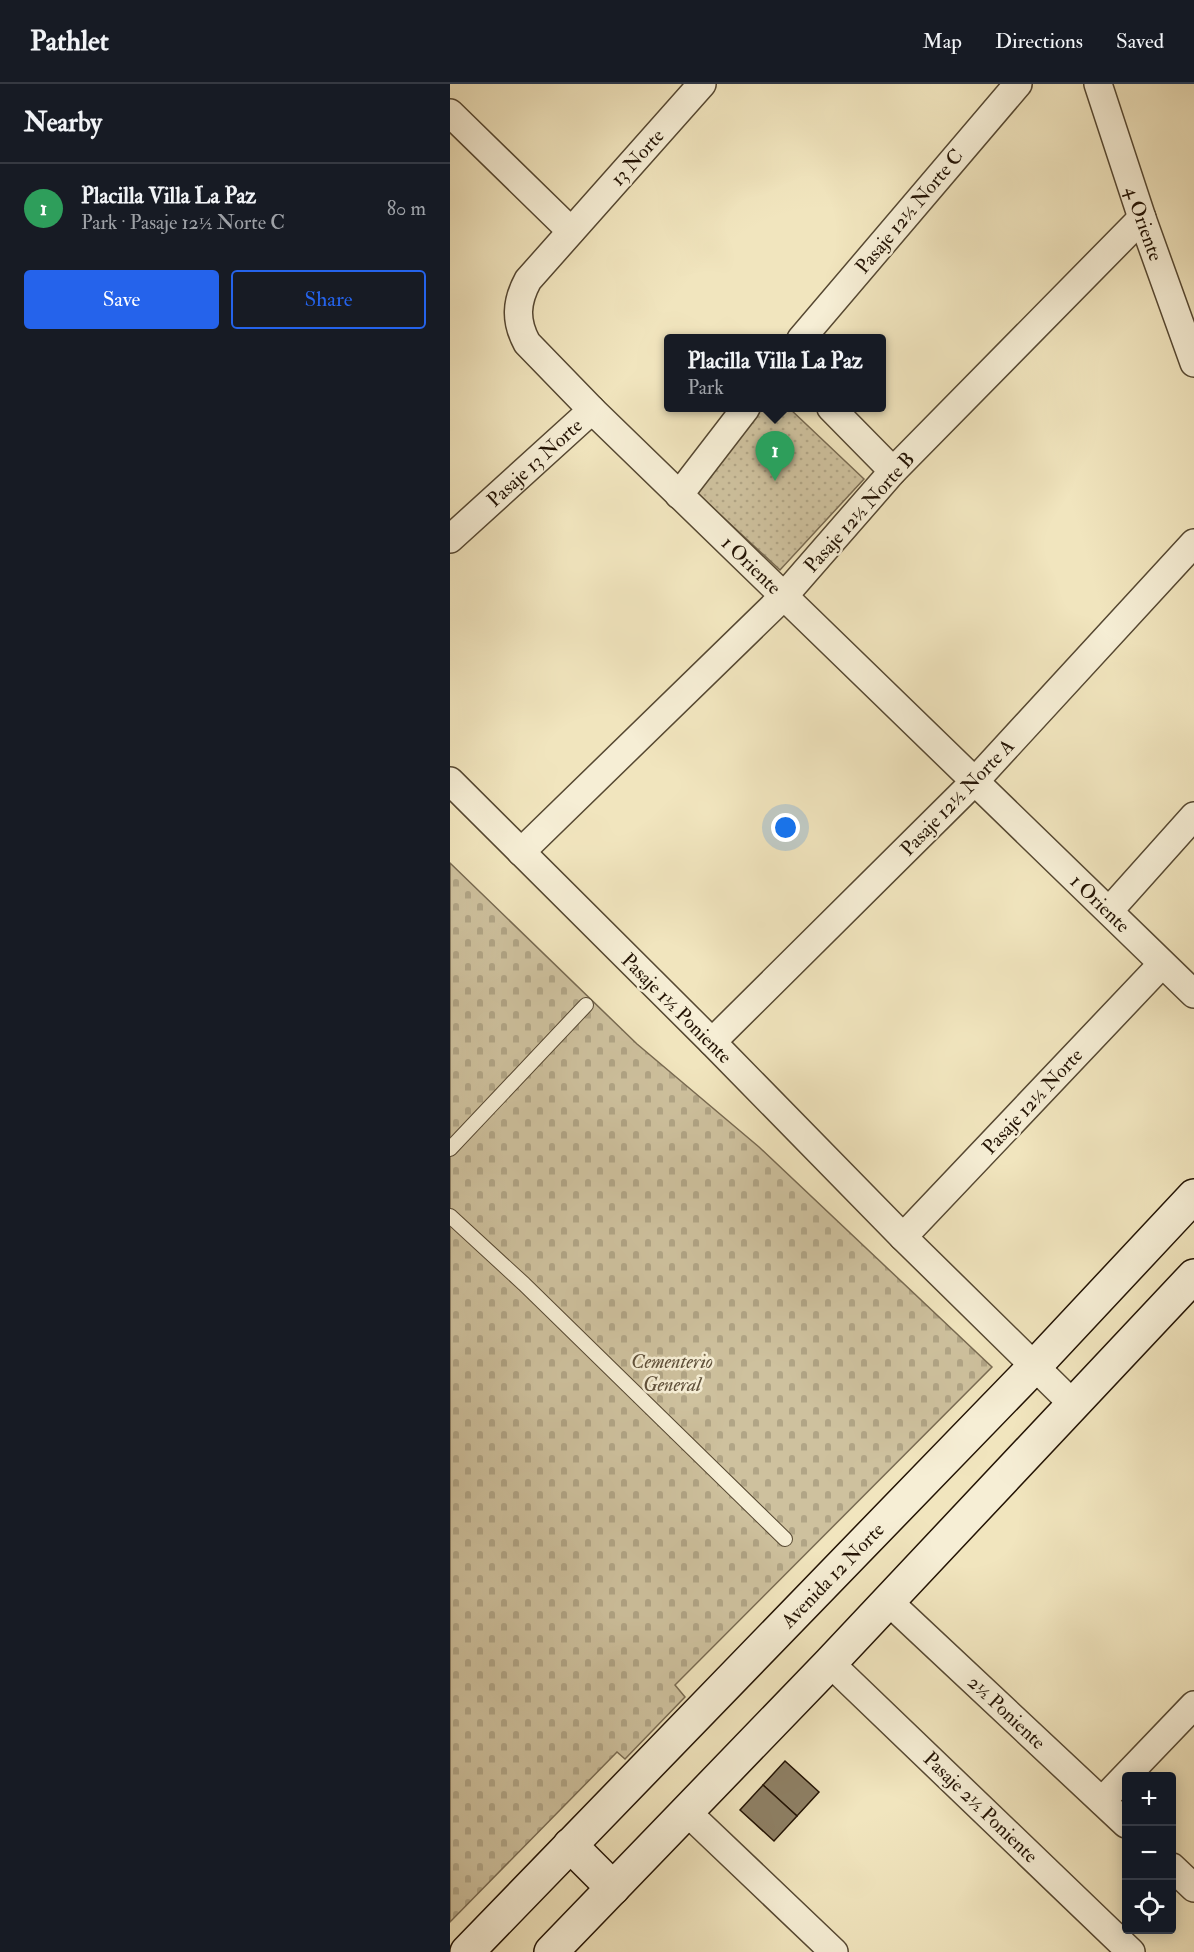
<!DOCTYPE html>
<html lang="en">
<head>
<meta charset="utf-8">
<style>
	:root { --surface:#171b24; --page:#242831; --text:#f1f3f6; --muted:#9ea1a6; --line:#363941; --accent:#2563eb }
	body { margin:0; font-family:"IM FELL Double Pica",serif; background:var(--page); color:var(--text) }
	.controls { position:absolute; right:18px; bottom:18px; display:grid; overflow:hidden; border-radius:6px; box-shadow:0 3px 15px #0003 }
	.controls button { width:54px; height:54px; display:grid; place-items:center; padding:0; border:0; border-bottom:2px solid var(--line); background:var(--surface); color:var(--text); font:30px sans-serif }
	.you { position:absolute; left:336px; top:744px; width:21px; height:21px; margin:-15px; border:4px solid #fff; border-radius:50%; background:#1a73e8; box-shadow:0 0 0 9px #1a73e833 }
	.badge { display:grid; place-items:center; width:39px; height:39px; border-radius:50%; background:var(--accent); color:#fff; font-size:20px; font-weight:700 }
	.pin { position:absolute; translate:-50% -50px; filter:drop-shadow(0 2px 3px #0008) }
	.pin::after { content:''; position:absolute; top:32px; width:21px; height:18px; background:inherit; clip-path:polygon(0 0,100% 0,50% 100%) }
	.popup { position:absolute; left:214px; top:250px; width:222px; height:78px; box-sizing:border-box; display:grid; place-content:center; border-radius:6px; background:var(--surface); filter:drop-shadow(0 2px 4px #0005); font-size:20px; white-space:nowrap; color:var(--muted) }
	.popup b { font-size:22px; color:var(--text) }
	.popup::after { content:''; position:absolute; left:50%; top:100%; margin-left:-12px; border:12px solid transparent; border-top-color:var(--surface) }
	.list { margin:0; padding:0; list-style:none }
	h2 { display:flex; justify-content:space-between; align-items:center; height:78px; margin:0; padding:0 24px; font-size:26px }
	h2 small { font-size:20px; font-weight:400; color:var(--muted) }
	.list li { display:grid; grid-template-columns:39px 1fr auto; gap:18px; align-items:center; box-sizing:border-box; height:90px; padding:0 24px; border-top:2px solid var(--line) }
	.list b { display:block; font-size:22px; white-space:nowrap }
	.list p { margin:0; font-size:20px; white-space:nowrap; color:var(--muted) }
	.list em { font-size:20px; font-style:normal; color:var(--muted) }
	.actions { display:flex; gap:12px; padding:18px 24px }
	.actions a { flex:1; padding:14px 0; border:2px solid var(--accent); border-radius:6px; text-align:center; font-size:21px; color:var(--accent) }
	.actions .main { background:var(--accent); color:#fff }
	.icon { flex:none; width:33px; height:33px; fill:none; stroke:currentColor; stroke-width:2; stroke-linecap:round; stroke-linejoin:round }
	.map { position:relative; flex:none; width:744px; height:1868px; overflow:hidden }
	header { display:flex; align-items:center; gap:36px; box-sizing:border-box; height:84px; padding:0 30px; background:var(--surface); border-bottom:2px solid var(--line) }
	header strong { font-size:28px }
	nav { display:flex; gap:33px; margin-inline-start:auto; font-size:21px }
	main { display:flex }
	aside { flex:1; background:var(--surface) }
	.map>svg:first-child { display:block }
	.cemetery { fill:url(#cemetery-stones); stroke:#786a51; stroke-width:1.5 }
	.park { fill:url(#park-dots); stroke:#786a51; stroke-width:1.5 }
	.building { fill:#8e8065; stroke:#231304; stroke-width:1.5 }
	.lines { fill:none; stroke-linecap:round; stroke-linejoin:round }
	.lane-casing { stroke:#564832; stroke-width:16 }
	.street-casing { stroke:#564832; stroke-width:30 }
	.secondary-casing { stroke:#231304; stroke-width:36 }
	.lane { stroke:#f6eed5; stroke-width:14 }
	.street { stroke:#f6eed5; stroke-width:27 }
	.secondary { stroke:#f6eed5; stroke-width:33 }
	.labels { text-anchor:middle; stroke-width:5; stroke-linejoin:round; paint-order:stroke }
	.street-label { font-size:20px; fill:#231304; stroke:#f6eed5 }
	.park-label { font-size:20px; font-style:italic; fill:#5f503a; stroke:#f6eed5 }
</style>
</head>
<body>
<header>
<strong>Pathlet</strong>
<nav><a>Map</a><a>Directions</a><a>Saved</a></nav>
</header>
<main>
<aside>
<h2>Nearby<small></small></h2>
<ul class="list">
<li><span class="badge" style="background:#2e9e5b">1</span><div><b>Placilla Villa La Paz</b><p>Park · Pasaje 12½ Norte C</p></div><em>80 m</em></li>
</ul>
<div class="actions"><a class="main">Save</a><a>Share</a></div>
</aside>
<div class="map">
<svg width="744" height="1868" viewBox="0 0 744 1868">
	<defs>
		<pattern id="cemetery-stones" width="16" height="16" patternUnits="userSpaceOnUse" patternTransform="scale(1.5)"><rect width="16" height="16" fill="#cec19e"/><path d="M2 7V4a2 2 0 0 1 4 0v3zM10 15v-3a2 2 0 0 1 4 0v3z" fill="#b1a586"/></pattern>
		<pattern id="park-dots" width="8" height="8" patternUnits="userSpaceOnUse" patternTransform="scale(1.5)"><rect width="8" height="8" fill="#cec19e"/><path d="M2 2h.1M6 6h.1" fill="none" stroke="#b1a586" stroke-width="1.8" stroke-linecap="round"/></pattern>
	</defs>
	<rect width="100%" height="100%" fill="#f1e5be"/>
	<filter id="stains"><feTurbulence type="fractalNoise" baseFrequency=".00333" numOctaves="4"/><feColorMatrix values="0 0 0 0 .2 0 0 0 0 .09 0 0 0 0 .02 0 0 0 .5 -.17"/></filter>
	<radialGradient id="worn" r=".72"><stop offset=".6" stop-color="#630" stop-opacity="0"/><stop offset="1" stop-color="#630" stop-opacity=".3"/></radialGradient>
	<!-- cemetery -->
	<path class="cemetery" d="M0,779l187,181 122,103 233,220 -317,318 10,12 -60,62 -8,-7 -167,170z"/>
	<!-- park -->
	<path class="park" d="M304,324h35l75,71 -84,91 -94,-87z"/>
	<!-- building -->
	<g class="building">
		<path d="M335,1677l34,31 -22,24 -34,-31z"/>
		<path d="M313,1701l34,31 -23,25 -34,-31z"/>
	</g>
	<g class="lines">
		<!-- lane casing -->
		<g class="lane-casing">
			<g id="lane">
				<path d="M0,1065l136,-144"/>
				<path d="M0,1132l74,68 261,255"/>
			</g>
		</g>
		<!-- street casing -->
		<g class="street-casing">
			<g id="street">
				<path id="s1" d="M252,0l-174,196c-12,22 -13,41 -1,63l65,67 602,584"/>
				<path id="s2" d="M648,0l44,134 52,145"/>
				<path d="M0,29l121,118"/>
				<path d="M351,255l217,-255"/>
				<path d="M381,324l62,63"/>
				<path d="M229,411l67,-87"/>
				<path id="s3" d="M0,455l142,-129"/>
				<path d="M0,697l262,261 191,195 170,167"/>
				<path d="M71,768l263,-256 109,-125 249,-253"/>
				<path d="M659,827l85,-95"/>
				<path d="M262,958l263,-261 219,-238"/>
				<path d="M453,1153l259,-273"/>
				<path d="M438,1517l238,223"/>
				<path d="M380,1579l301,289"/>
				<path d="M652,1717l92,-96"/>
				<path d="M237,1728l147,140"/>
				<path d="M722,1783l22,21"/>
			</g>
		</g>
		<!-- secondary casing -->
		<g class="secondary-casing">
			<g id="secondary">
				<path d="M120,1761l43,43"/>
				<path id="s4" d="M17,1868l567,-585 160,-171"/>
				<path d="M101,1868l279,-289 364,-387"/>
			</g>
		</g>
		<!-- lane -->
		<use href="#lane" class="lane"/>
		<!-- street -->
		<use href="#street" class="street"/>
		<!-- secondary -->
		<use href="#secondary" class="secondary"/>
	</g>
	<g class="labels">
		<!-- street labels -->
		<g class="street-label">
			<text transform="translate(187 73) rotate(-48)" y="7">13 Norte</text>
			<text transform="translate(459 127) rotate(-50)" y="7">Pasaje 12½ Norte C</text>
			<text dy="7" stroke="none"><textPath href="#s2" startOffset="147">4 Oriente</textPath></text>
			<text dy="7" stroke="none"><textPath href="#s3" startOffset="114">Pasaje 13 Norte</textPath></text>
			<text transform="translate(409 428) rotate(-48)" y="7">Pasaje 12½ Norte B</text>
			<text dy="7" stroke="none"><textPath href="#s1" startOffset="644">1 Oriente</textPath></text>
			<text transform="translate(507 713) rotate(-46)" y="7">Pasaje 12½ Norte A</text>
			<text dy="7" stroke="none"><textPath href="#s1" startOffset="1130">1 Oriente</textPath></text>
			<text transform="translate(227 924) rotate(45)" y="7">Pasaje 1½ Poniente</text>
			<text transform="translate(582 1017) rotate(-47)" y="7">Pasaje 12½ Norte</text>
			<text dy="7" stroke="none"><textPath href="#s4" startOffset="525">Avenida 12 Norte</textPath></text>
			<text transform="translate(557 1628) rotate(43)" y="7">2½ Poniente</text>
			<text transform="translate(531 1723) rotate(44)" y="7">Pasaje 2½ Poniente</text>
		</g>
		<!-- park labels -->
		<g class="park-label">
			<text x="222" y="1284">Cementerio<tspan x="222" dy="23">General</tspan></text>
		</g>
	</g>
	<rect width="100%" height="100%" filter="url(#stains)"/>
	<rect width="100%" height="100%" fill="url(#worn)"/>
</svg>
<div class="controls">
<button>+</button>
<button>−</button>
<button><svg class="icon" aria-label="locate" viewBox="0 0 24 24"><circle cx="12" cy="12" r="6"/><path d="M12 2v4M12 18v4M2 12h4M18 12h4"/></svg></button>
</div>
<div class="you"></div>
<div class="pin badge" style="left:325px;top:397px;background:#2e9e5b">1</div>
<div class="popup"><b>Placilla Villa La Paz</b>Park</div>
</div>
</main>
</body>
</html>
